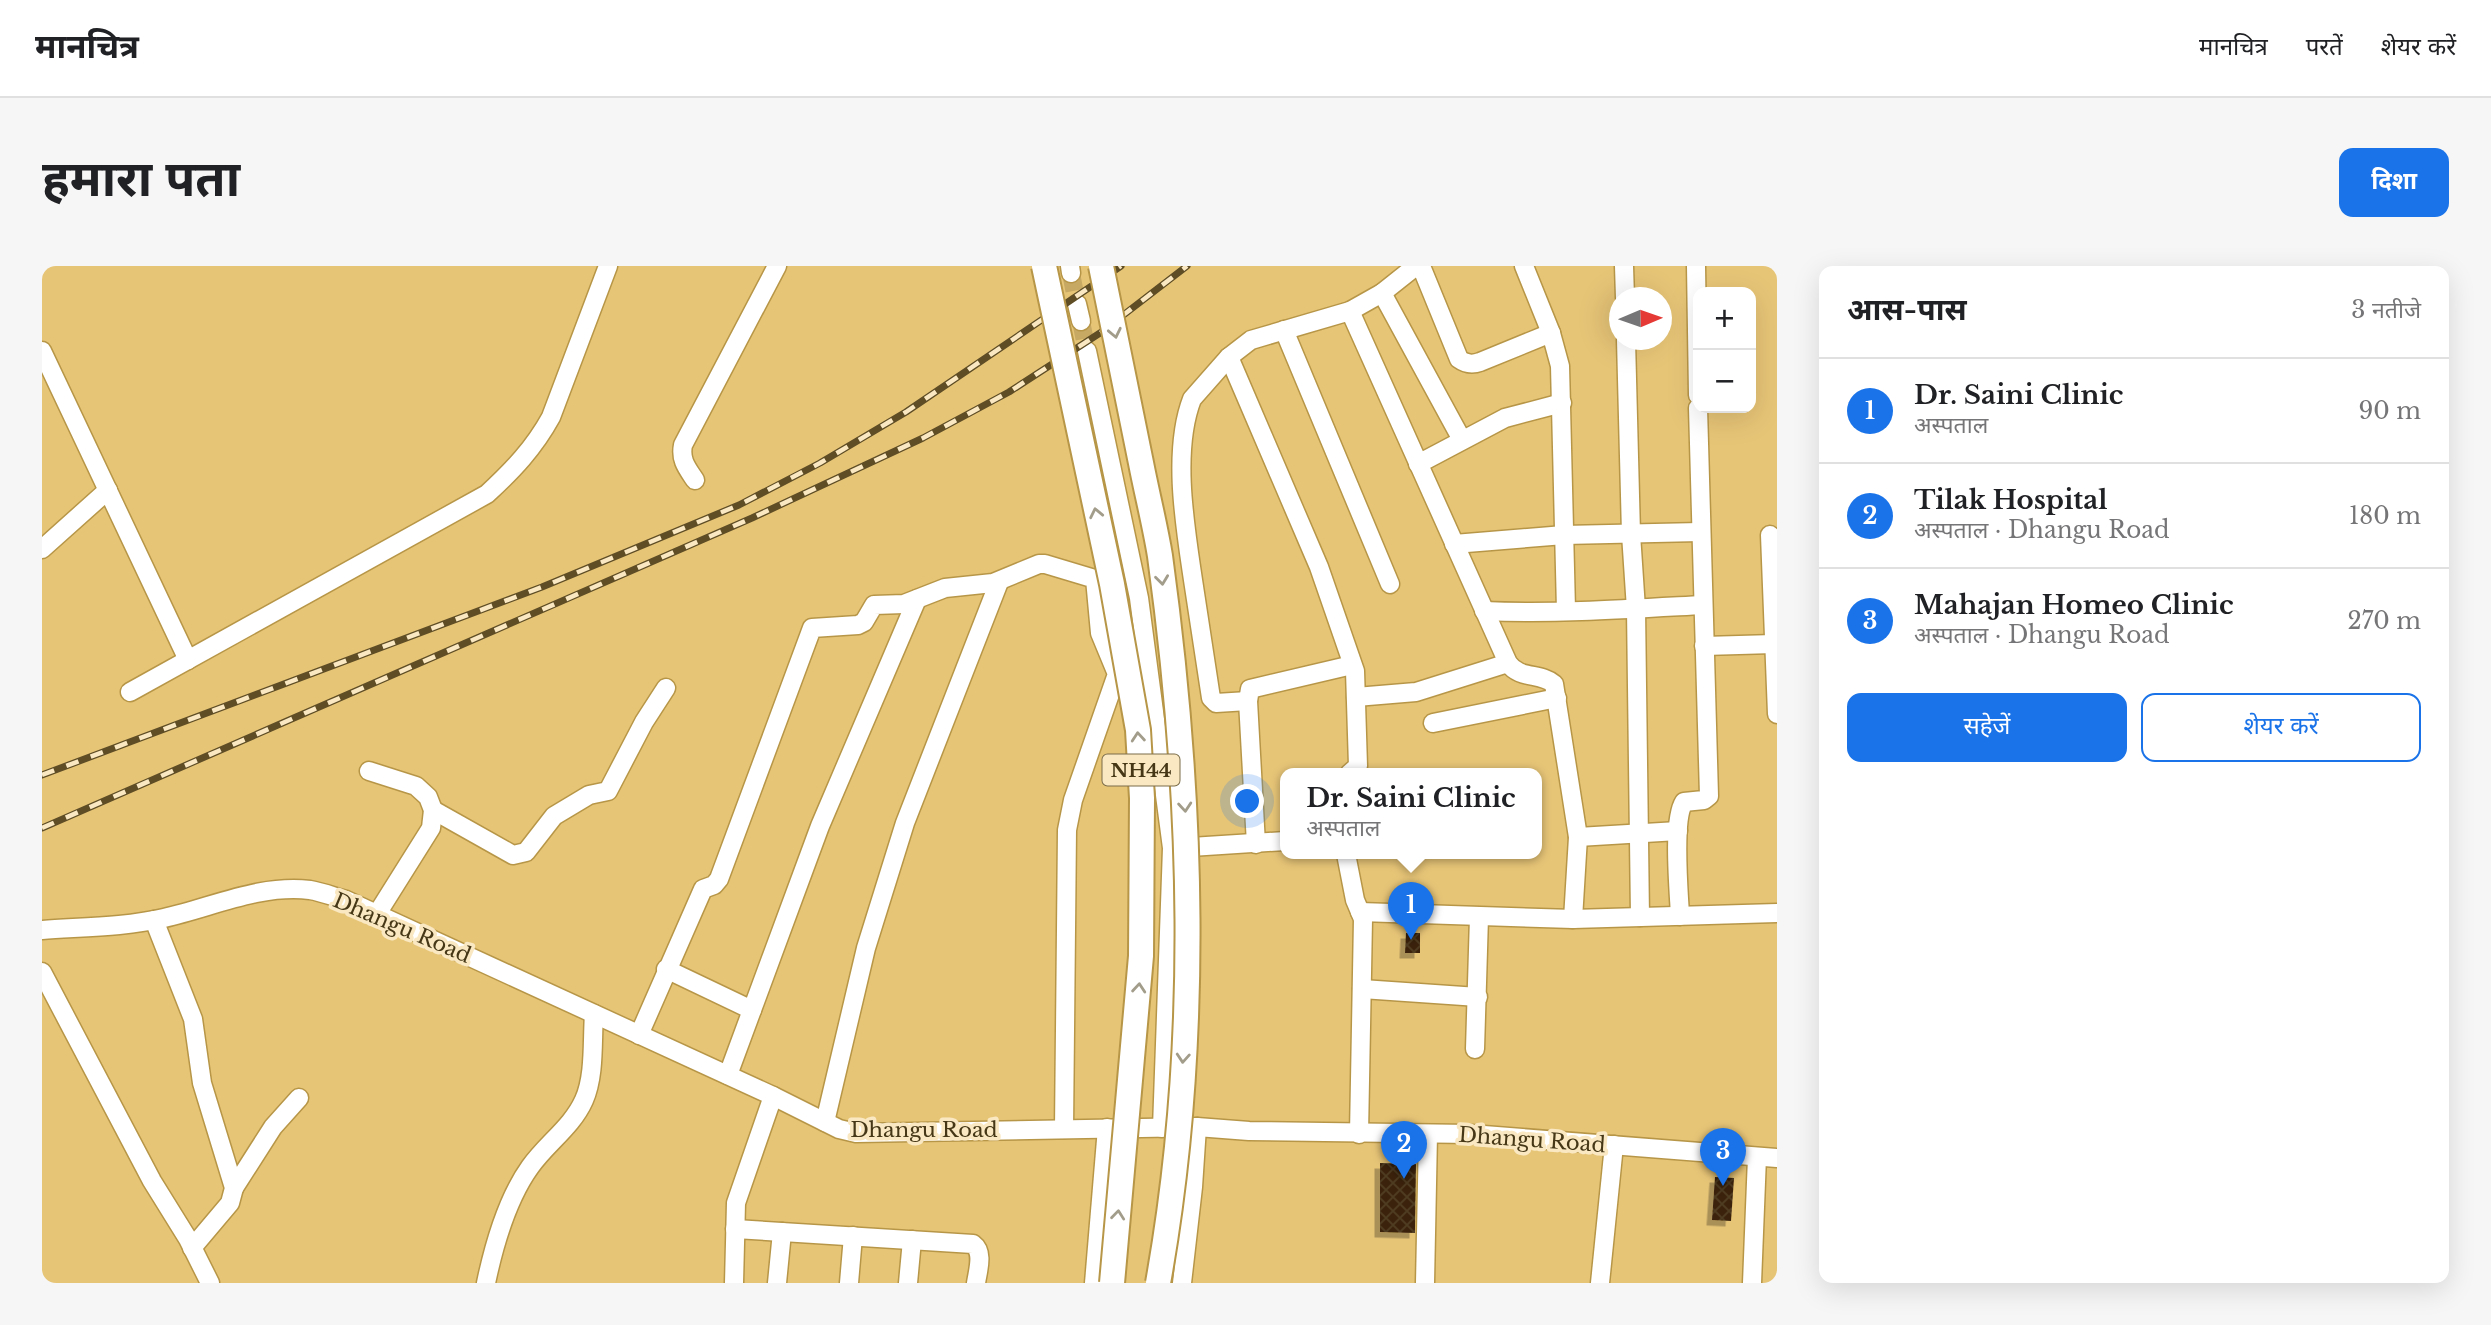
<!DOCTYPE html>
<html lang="hi">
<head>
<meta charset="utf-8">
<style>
	:root { --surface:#fff; --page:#f6f6f6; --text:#202124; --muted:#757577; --line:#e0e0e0; --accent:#1a73e8 }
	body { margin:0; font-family:"Libre Baskerville","Noto Sans Devanagari",serif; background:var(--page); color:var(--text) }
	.controls { position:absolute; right:21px; top:21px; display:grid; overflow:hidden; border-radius:14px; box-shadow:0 7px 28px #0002 }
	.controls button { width:63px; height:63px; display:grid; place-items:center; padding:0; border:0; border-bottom:2px solid var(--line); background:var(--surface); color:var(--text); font:35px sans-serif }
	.compass { position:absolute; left:1567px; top:21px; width:63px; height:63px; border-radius:50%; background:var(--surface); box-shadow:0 7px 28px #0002; rotate:88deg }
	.you { position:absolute; left:1206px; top:536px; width:24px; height:24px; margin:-18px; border:5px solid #fff; border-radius:50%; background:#1a73e8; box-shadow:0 0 0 10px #1a73e833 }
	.badge { display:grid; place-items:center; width:46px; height:46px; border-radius:50%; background:var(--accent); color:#fff; font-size:23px; font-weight:700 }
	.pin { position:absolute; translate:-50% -58px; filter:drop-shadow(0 2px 4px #0008) }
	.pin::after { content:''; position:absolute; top:37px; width:24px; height:21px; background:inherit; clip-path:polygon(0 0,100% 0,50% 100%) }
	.popup { position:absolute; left:1238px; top:502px; width:262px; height:91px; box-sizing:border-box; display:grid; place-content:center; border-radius:14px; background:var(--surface); filter:drop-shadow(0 2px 5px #0005); font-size:23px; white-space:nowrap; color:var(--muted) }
	.popup b { font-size:26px; color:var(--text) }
	.popup::after { content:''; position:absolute; left:50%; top:100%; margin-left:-14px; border:14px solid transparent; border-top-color:var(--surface) }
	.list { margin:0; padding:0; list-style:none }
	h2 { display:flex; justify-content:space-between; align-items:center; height:91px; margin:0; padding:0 28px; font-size:30px }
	h2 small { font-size:23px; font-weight:400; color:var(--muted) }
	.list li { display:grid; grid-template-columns:46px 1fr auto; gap:21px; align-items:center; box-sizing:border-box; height:105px; padding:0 28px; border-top:2px solid var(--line) }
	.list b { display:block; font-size:26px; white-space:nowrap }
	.list p { margin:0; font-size:23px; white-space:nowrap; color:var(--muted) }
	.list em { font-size:23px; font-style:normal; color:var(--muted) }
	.actions { display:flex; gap:14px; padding:21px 28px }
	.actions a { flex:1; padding:16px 0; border:2px solid var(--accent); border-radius:14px; text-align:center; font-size:24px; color:var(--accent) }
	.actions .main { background:var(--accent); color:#fff }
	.map { position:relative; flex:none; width:1735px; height:1017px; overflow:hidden; border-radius:14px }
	header { display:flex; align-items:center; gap:42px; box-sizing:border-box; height:98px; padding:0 35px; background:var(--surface); border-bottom:2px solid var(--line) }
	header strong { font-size:33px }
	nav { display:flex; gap:38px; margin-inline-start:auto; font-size:24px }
	.intro { display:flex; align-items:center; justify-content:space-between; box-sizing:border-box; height:168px; padding:0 42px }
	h1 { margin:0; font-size:49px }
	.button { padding:18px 32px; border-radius:14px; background:var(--accent); color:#fff; font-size:24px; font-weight:700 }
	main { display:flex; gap:42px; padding:0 42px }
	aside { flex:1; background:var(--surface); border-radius:14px; box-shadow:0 7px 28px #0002 }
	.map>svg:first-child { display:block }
	.building { fill:url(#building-cross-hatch); filter:url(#shadow) }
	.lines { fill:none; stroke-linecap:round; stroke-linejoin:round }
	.minor-tunnel { stroke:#c7a964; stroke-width:18; stroke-dasharray:18 9; stroke-linecap:butt }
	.minor-casing { stroke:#b79648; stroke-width:21 }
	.minor { stroke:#fff; stroke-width:18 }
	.rail-casing { stroke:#5e4d25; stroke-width:7 }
	.rail { stroke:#f9e8c2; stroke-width:4.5; stroke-dasharray:13; stroke-linecap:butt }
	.highway-bridge-casing { stroke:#b79648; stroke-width:28; stroke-linecap:butt }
	.highway-bridge { stroke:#fff; stroke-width:24 }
	.oneway { stroke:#a29c8b }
	.labels { text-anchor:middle; stroke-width:7; stroke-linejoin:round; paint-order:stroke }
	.shield { fill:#f9e8c2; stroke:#7c6d4a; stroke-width:2 }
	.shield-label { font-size:19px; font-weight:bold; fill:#463817 }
	.street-label { font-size:21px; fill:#463817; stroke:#f9e8c2 }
</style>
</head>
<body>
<header>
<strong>मानचित्र</strong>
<nav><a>मानचित्र</a><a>परतें</a><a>शेयर करें</a></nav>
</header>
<div class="intro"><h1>हमारा पता</h1><a class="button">दिशा</a></div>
<main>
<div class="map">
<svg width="1735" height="1017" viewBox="0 0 1735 1017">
	<defs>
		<pattern id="building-cross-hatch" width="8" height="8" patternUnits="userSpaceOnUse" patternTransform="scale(1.75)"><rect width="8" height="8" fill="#3b240a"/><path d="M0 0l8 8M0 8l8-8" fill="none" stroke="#503c24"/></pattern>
		<filter id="shadow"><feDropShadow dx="-5.5" dy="5.5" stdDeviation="0" flood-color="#0004"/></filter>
	</defs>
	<rect width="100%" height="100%" fill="#e7c577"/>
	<!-- building -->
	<g class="building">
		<path d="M1364,667h14v20h-15z"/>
		<path d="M1338,897l36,1 -1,69 -35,-1z"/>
		<path d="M1673,911l19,1 -3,43 -19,-1z"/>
	</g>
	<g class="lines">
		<!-- minor-tunnel -->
		<g class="minor-tunnel">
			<path d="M1029,7l6,31"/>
			<path d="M1039,55l6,30"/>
		</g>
		<!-- minor casing -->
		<g class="minor-casing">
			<g id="minor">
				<path d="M1028,0l1,7"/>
				<path d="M1379,0l38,93c7,5 13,6 21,3l71,-29"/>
				<path d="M1482,0l27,67 9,33 6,244"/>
				<path d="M1582,0l1,32"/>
				<path d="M1654,0l2,129"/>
				<path d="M1340,27l80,147"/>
				<path d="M1035,38l4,17"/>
				<path d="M1308,45l158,352c12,17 32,9 46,21l24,153 -5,82"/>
				<path d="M1242,64l106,254"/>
				<path d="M1584,74l5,194 5,75 4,308"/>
				<path d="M0,85l146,309"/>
				<path d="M1045,85l52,247 33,250 -10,280"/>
				<path d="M1187,91l90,210 36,104 3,95 -9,8"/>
				<path d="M1376,198l87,-46 57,-15"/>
				<path d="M653,214c-8,-12 -15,-20 -12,-35l94,-179"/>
				<path d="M1728,269l7,179"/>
				<path d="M1412,278l110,-9 136,-3"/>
				<path d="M0,283l66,-59"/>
				<path d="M1442,345c73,3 146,-2 219,-6"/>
				<path d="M1662,380l70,-2"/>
				<path d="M88,426l357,-198c26,-24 47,-46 64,-77l57,-151"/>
				<path d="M1314,431l60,-5 92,-29"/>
				<path d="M1206,435l-32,2 -5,-5c-6,-39 -12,-78 -18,-118 -8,-54 -21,-129 -1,-181l37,-42 22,-17 99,-29 32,-18 34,-27"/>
				<path d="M1391,457l124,-25"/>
				<path d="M327,505l47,15 12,11 5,13 -2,18 -54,86"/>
				<path d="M391,544l80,45 13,-3 28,-36 35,-21 19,-4 36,-69 22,-34"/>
				<path d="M1536,571l100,-6"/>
				<path d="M1214,578l-8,-143 2,-12 102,-24"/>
				<path d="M1133,582l110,-7"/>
				<path d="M1304,588l9,46 8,19 -4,215"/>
				<path d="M1318,646l213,7 204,-6"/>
				<path d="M1638,650c-1,-24 -8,-96 4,-114l20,-2 5,-4 -11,-388"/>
				<path d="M112,654l39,99 9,64 32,105 -4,15 -38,45"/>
				<path d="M0,664c40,-3 83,-3 122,-12 49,-11 96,-34 146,-28 12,2 25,7 36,10l427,196 66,33 17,4 341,-6 52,4 222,3 306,24"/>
				<path d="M624,703l86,41"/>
				<path d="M0,706l110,209 36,58 22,44"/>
				<path d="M1320,723l116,8"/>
				<path d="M597,769l64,-146 11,-4 5,-6 93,-251 46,-3 6,-3 10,-17 30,-1 41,-16 48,-5 46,-19h6l50,15 5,54 17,41 -44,126 -6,30 -3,299"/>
				<path d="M1433,783l4,-132"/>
				<path d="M686,809l92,-249 97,-227"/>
				<path d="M783,856l41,-174 39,-125 94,-241"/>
				<path d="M192,922l39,-61 26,-29"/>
				<path d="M693,963l238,15c11,8 5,26 3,39"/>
				<path d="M444,1017c8,-38 21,-84 44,-116 17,-24 42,-40 54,-67 11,-25 8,-59 10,-86"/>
				<path d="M692,1017l2,-80 37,-107"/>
				<path d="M735,1017l5,-51"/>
				<path d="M807,1017l4,-47"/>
				<path d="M866,1017l4,-43"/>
				<path d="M1052,1017l13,-155"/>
				<path d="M1140,1017l11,-96 4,-60"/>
				<path d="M1383,1017l3,-149"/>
				<path d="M1558,1017l14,-138"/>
				<path d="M1710,1017l5,-126"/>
			</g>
		</g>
		<!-- minor -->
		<use href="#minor" class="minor"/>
		<!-- rail casing -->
		<g class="rail-casing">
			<g id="rail">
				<path d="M0,509l500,-188 197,-82 81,-42 86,-51 215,-146"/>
				<path d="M0,562l710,-310 171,-80 86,-46 91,-59 87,-67"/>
			</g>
		</g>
		<!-- rail -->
		<use href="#rail" class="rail"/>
		<!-- highway-bridge casing -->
		<g class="highway-bridge-casing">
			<g id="highway-bridge">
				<path d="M1002,0l68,318 26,146 4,68 -1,158 -29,327"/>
				<path d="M1059,0c13,66 27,131 40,197 6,31 14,62 19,93 33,241 41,487 -2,727"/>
			</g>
		</g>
		<!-- highway-bridge -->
		<use href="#highway-bridge" class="highway-bridge"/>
	</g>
	<!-- one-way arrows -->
	<defs><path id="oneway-chevron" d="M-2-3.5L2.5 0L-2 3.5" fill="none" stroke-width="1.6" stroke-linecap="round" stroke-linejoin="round" transform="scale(1.75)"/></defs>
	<g class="oneway">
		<use href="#oneway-chevron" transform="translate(1073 67) rotate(78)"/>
		<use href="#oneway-chevron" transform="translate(1054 247) rotate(-102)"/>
		<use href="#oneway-chevron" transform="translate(1120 314) rotate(83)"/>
		<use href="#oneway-chevron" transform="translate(1096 471) rotate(-95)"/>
		<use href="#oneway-chevron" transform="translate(1143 541) rotate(85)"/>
		<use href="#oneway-chevron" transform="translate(1097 722) rotate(-85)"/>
		<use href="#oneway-chevron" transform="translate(1141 792) rotate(94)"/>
		<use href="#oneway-chevron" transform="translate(1076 949) rotate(-84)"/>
	</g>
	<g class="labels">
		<!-- shield labels -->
		<rect class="shield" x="1060.5" y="488.5" width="77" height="31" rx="5"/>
		<g class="shield-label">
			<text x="1099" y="511">NH44</text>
		</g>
		<!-- street labels -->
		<g class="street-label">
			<text transform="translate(360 662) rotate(23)" y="7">Dhangu Road</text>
			<text x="882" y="871">Dhangu Road</text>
			<text transform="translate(1490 874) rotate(4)" y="7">Dhangu Road</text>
		</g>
	</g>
</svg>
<div class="controls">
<button>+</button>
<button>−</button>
</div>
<svg class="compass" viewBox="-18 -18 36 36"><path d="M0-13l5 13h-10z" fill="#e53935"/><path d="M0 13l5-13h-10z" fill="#757577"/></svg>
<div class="you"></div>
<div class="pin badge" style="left:1369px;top:674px">1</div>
<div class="popup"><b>Dr. Saini Clinic</b>अस्पताल</div>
<div class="pin badge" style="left:1362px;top:913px">2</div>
<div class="pin badge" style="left:1681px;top:920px">3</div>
</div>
<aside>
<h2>आस-पास<small>3 नतीजे</small></h2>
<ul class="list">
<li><span class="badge">1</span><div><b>Dr. Saini Clinic</b><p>अस्पताल</p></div><em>90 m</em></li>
<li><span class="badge">2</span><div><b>Tilak Hospital</b><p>अस्पताल · Dhangu Road</p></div><em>180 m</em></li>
<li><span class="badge">3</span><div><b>Mahajan Homeo Clinic</b><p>अस्पताल · Dhangu Road</p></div><em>270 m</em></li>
</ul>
<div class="actions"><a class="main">सहेजें</a><a>शेयर करें</a></div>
</aside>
</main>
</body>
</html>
